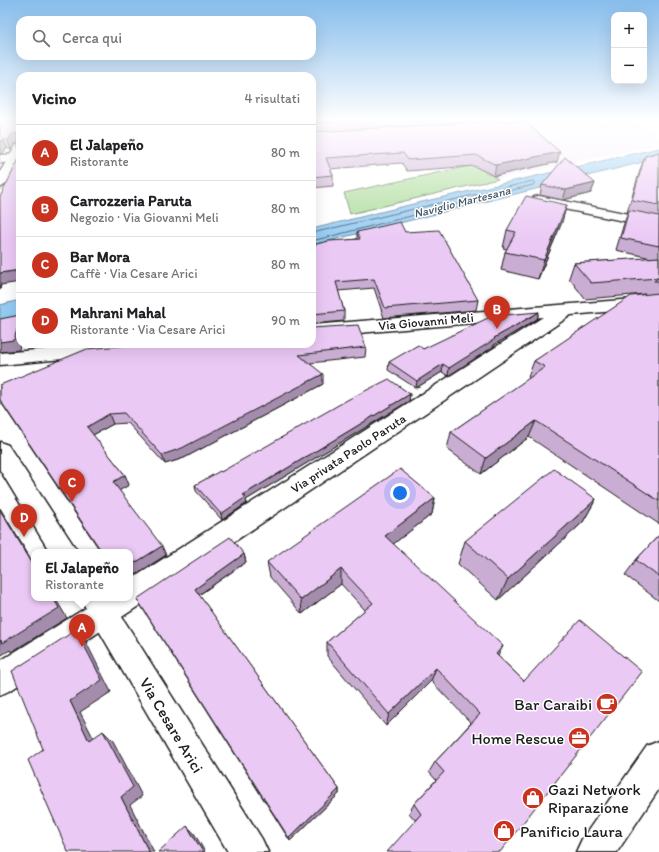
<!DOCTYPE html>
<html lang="it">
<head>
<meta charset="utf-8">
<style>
	:root { --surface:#fff; --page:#f6f6f6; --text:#202124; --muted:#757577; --line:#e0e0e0; --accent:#c8321e }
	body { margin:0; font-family:Itim,sans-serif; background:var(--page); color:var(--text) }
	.controls { position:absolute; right:12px; top:12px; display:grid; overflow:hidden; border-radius:8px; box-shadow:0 4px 16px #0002 }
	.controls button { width:36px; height:36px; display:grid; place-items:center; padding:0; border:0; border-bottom:1px solid var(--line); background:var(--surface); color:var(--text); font:20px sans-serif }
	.you { position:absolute; left:400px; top:493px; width:14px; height:14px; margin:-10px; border:3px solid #fff; border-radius:50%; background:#1a73e8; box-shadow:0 0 0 6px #1a73e833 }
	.badge { display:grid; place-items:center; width:26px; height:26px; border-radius:50%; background:var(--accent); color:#fff; font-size:13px; font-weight:700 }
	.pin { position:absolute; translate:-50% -33px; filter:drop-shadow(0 1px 2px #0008) }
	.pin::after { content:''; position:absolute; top:21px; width:14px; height:12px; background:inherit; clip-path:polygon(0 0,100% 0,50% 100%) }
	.popup { position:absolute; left:31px; top:549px; width:102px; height:52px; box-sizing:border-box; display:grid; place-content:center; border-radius:8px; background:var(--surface); filter:drop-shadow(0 1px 3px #0005); font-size:13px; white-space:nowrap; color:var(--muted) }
	.popup b { font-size:15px; color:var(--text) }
	.popup::after { content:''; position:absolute; left:50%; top:100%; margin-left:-8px; border:8px solid transparent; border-top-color:var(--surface) }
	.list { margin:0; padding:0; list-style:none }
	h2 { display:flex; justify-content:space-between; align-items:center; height:52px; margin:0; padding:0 16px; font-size:17px }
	h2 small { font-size:13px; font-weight:400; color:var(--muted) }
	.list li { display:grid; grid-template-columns:26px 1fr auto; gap:12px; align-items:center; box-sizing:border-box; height:56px; padding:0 16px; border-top:1px solid var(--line) }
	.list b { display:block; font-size:15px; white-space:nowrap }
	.list p { margin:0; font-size:13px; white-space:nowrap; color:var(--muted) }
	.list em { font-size:13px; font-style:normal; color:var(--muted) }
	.icon { flex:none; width:22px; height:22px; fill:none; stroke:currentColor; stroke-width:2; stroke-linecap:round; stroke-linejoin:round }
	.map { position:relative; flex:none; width:659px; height:852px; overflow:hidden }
	.search { position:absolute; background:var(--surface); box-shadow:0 4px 16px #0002; left:16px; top:16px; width:300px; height:44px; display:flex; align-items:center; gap:10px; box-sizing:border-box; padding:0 14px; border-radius:12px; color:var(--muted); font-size:15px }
	.panel { position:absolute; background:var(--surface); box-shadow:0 4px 16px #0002; left:16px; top:72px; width:300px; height:276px; border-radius:12px }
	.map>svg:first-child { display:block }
	.built { fill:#f9effc }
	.green { fill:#addc9b; stroke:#647c5c }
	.water { fill:#95cbf3; stroke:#65859d }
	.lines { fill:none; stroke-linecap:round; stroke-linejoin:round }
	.shore { stroke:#4c6272; stroke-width:1 }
	.street-casing { stroke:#1c1c1c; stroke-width:3 }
	.secondary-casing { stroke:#1c1c1c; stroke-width:3 }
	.street { fill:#fff; fill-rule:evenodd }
	.secondary { fill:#fff; fill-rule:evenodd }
	.wall { fill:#caadd3; stroke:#1c1c1c }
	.shaded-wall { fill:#a48dac; stroke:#1c1c1c }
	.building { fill:#ebc9f5; stroke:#1c1c1c }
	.labels { text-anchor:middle; stroke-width:3; stroke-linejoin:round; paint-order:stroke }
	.far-water-label { font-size:12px; font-style:italic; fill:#465967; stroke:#fff }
	.street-label { font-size:13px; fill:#1c1c1c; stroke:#fff }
	.near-poi-label { font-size:16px; fill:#1c1c1c; stroke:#fff; text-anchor:end }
	.near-street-label { font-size:16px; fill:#1c1c1c; stroke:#fff }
</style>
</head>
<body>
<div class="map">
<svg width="659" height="852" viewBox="0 0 659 852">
	<rect width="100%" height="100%" fill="#fff"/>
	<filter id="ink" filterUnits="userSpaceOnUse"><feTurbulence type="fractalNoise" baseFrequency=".025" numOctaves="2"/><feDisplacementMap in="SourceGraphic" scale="8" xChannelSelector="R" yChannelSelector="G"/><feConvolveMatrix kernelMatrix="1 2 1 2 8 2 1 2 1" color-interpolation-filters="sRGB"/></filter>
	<g filter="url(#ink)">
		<!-- built -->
		<path class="built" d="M511,121h122l26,16v7l-161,35 -57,-31z"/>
		<!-- green -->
		<path class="green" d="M474,165l24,14 -148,35 -6,-21z"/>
		<!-- water -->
		<g class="water">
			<path d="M659,148v10l-347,87v-16l101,-25z"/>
			<path d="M20,300v15l-20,5v-15z"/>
		</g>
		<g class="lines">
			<!-- shore -->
			<path class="shore" d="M312,233l221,-52 2,1 -2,3 -221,56"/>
			<!-- street casing -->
			<g class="street-casing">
				<g id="street">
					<path d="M20,154v8l-20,1v-8z"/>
					<path d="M539,196l120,24v8l-125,-25 -2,-3 2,-3z"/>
					<path d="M659,297v10l-88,8 -434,292 -126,83 -11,5v-34l102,-63h28v-18l413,-263 -231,20v-12z"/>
					<path d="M108,344l7,2 3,4 -3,4 -115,11v-12z"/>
				</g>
			</g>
			<!-- secondary casing -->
			<g class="secondary-casing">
				<g id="secondary">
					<path d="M20,144v14l-14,26 -6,4v-16l16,-27z"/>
					<path d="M0,442l8,3 70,107h-28l-50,-82z"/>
					<path d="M80,598h30l152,241 6,13h-40z"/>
					<path d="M659,741v48l-42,63h-41l6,-13 65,-93z"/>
				</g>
			</g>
			<!-- street -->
			<use href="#street" class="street"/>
			<!-- secondary -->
			<use href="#secondary" class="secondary"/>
		</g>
		<!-- wall -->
		<g class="wall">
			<path d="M0,121h20v31l-2,-6v-3l-3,1 -4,6 -4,-2 -4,5 -3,1z"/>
			<path d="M312,121h212l33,41 -63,14 -20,-10 -67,5 -5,-8 -72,6 3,6v11l-21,2z"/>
			<path d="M659,152v372l-130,-87 -48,37 -34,-25 4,-17 79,-54 -2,-1 6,-16 111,-67 -60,5 -16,-21 5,-15 77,-5 -35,-8 8,-27 4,-11h-1l14,-45 4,-11z"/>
			<path d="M595,183l-4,10 -28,7 -23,-5 2,-10z"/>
			<path d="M562,222l-24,57 -37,-9 4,-18 2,-3 -4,-1 4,-18z"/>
			<path d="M357,232h48l73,68 -2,10 -92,8 -10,-30 -36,3 6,20v10l-32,3v-79l45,-6z"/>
			<path d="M539,312l-2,7 -43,26 -1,2 -45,29 -6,-4 -26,16 -28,-18 1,-8 34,-13z"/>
			<path d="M366,347l-1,10 -55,6 13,21 -139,74 -19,6 -37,-41 -15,1 -20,11 32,40 4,10 -10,5 47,65 -36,-3h-29l-101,-151v-16z"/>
			<path d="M410,394l-1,7 -163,99 1,3 -25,17 -26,-29 -1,-6 26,-13z"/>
			<path d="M435,498l-3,16 -39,30 105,112 26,25 118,-9 -227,148 -6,-7 5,-9 22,-24 -7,-8 6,-10 36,-39 -40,-42 -45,45 -59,-70v-14l38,-32 -24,-26 -39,30 -32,-37 -3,-15z"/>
			<path d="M596,499l-13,23 -85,78 -40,-36 7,-23z"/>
			<path d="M659,535v66l-34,-26 11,-15z"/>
			<path d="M244,554l2,8 -47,33 140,194v5l-49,47 -149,-235 -4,-7z"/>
		</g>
		<!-- shaded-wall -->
		<g class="shaded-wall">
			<path d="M16,133l4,10 -5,1 -4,6 -3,-9 3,-6z"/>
			<path d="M3,139l4,9 -4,5 -3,1v-11z"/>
			<path d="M560,152l-3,10 -63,14 2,-11z"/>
			<path d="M595,183l-4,10 -28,7 3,-10z"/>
			<path d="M567,205l-5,17 -24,57 6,-19z"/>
			<path d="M20,270v12l-19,3 -1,5v-17z"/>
			<path d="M539,312l-2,7 -43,26 -1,2 -45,29 1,-8 45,-30z"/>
			<path d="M20,319v25l-1,6 -19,2v-10z"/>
			<path d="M44,344h22l-21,3z"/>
			<path d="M443,364l-1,8 -26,16 1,-7z"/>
			<path d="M323,374v10l-139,74 -19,6 -3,-9z"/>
			<path d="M410,394l-1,7 -163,99 1,3 -25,17 -1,-6 22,-19z"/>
			<path d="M109,414l4,10 -22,12 -4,-9z"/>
			<path d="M536,421l-7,16 -48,37 5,-16z"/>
			<path d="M125,475l4,10 -12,7 -4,-10z"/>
			<path d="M435,498l-3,16 -49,38 2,-16z"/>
			<path d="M596,499l-13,23 -85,78 10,-21z"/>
			<path d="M0,508l34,56v2l-34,-56z"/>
			<path d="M162,546l4,9 -36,23v-12z"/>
			<path d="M244,554l2,8 -49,34 -2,-7z"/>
			<path d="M341,569v15l-39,30 -1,-14z"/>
			<path d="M53,598h2l12,20 -56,34 -1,-2 -10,6v-15z"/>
			<path d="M76,630l10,12 25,50 -31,20 20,39 -11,-10 -19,-40z"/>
			<path d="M503,646l-7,14v-6z"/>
			<path d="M436,668l-5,13 -45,45 3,-12z"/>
			<path d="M103,731l10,10 29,55 -12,9 24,47h-5l-28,-55z"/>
			<path d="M339,789v5l-49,47 -1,-3z"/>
			<path d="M187,826l7,7 11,19h-2z"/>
		</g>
		<!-- building -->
		<g class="building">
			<path d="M0,121h20v26l-2,-1v-11l-2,-2 -5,2 -3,6 -5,-2 -3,4z"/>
			<path d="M312,121h46l-46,2z"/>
			<path d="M493,121h31l36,31 -64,13 -20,-10 -68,5 -5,-7 -77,5 7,17 -21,2v-45z"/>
			<path d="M659,152v53l-27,-5 13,-44z"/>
			<path d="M20,157v113l-20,3v-76z"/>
			<path d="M565,157l30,26 -29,7 -24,-5z"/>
			<path d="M526,196l41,9 -23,55 -39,-8 11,-20 -9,-2z"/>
			<path d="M629,210l30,6v30l-38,-8z"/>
			<path d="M400,222l5,10 34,-2 39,70 -93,8 -11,-29 -38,3 8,29 -32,3v-69l17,-4 31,-2 -3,-7z"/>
			<path d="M659,257v24h-5l4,-3 -67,5 -17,-20z"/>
			<path d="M659,293v208l-123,-80 -50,37 -35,-26 94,-65 -11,-6 97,-65z"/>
			<path d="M539,312l-45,26 1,1 -46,29 -6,-4 -26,17 -28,-19 29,-17 5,4 69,-33z"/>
			<path d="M20,315v4l-6,21 -14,2v-23z"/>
			<path d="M358,325l8,22 -67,8 24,19 -141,74 -20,7 -38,-42 -15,1 -22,13 38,48 -12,7 49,64 -32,20v-14h-28l-102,-152v-15l87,-36 55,-5h170v-16z"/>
			<path d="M389,379l21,15 -167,101 3,2 -25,17 -26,-29 25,-14 1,1 128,-73z"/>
			<path d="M400,469l35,29 -50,38 118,110 -7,8 28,27 56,-61 62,52 -142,180h-113l34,-38 -7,-10 30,-32 -9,-10 45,-48 -44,-46 -47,46 -62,-72 46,-39 -32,-34 -40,31 -34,-38z"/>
			<path d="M554,469l42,30 -88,80 -43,-38z"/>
			<path d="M0,510l34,56v32h19l6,10 -57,35 -1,-3 -1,1z"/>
			<path d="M659,535v42l-23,-17z"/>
			<path d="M230,537l14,17 -49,35 144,200 -50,49 -152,-239z"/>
			<path d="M76,630l26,50 -32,21 19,40 14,-10 30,56 -12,10 28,55h-81l-40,-92 15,-11 -31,-78z"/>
			<path d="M187,826l16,26h-45z"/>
		</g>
	</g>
	<!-- sky -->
	<linearGradient id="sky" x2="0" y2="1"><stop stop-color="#87bdec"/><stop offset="0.5" stop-color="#fff"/><stop offset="1" stop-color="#fff" stop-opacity="0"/></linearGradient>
	<rect width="659" height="240" fill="url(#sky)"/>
	<!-- icons -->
	<defs>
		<g id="cafe-disc" transform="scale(1.15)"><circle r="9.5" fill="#c8321e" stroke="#fff"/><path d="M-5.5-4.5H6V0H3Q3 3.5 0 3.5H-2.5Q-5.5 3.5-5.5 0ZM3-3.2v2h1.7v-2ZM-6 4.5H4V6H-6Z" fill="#fff"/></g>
		<g id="office-disc" transform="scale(1.15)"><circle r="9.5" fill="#c8321e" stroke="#fff"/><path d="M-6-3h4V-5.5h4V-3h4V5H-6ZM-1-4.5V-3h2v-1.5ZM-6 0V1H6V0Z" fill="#fff"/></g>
		<g id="shop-disc" transform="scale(1.15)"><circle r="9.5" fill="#c8321e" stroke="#fff"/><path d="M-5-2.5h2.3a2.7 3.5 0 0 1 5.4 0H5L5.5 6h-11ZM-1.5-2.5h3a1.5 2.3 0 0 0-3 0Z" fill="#fff"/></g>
	</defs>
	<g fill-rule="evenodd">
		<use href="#cafe-disc" x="607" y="704"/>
		<use href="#office-disc" x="579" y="738"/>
		<use href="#shop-disc" x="533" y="798"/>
		<use href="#shop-disc" x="504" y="831"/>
	</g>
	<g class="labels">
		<!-- far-water labels -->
		<g class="far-water-label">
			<text transform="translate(462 202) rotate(-14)" y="4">Naviglio Martesana</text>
		</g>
		<!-- street labels -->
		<g class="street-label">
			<text transform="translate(426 321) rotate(-5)" y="5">Via Giovanni Meli</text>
			<text transform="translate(348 453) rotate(-33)" y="5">Via privata Paolo Paruta</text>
		</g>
		<!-- near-poi labels -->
		<g class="near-poi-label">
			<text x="592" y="710">Bar Caraibi</text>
			<text x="564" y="744">Home Rescue</text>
			<text x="548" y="795" text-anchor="start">Gazi Network<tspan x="548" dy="18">Riparazione</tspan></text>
			<text x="520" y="837" text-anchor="start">Panificio Laura</text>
		</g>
		<!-- near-street labels -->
		<g class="near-street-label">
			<text transform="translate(172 725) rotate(59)" y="6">Via Cesare Arici</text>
		</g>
	</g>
</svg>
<div class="controls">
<button>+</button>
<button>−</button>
</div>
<div class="you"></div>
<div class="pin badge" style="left:82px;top:647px">A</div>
<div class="popup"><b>El Jalapeño</b>Ristorante</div>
<div class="pin badge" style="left:497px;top:329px">B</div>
<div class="pin badge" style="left:72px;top:502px">C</div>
<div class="pin badge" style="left:24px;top:537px">D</div>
<div class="search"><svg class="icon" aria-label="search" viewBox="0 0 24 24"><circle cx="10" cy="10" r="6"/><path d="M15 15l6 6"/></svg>Cerca qui</div>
<section class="panel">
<h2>Vicino<small>4 risultati</small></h2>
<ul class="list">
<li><span class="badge">A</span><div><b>El Jalapeño</b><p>Ristorante</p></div><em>80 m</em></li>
<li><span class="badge">B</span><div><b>Carrozzeria Paruta</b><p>Negozio · Via Giovanni Meli</p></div><em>80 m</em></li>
<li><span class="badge">C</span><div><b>Bar Mora</b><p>Caffè · Via Cesare Arici</p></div><em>80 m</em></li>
<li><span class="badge">D</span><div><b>Mahrani Mahal</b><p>Ristorante · Via Cesare Arici</p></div><em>90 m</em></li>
</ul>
</section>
</div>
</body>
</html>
